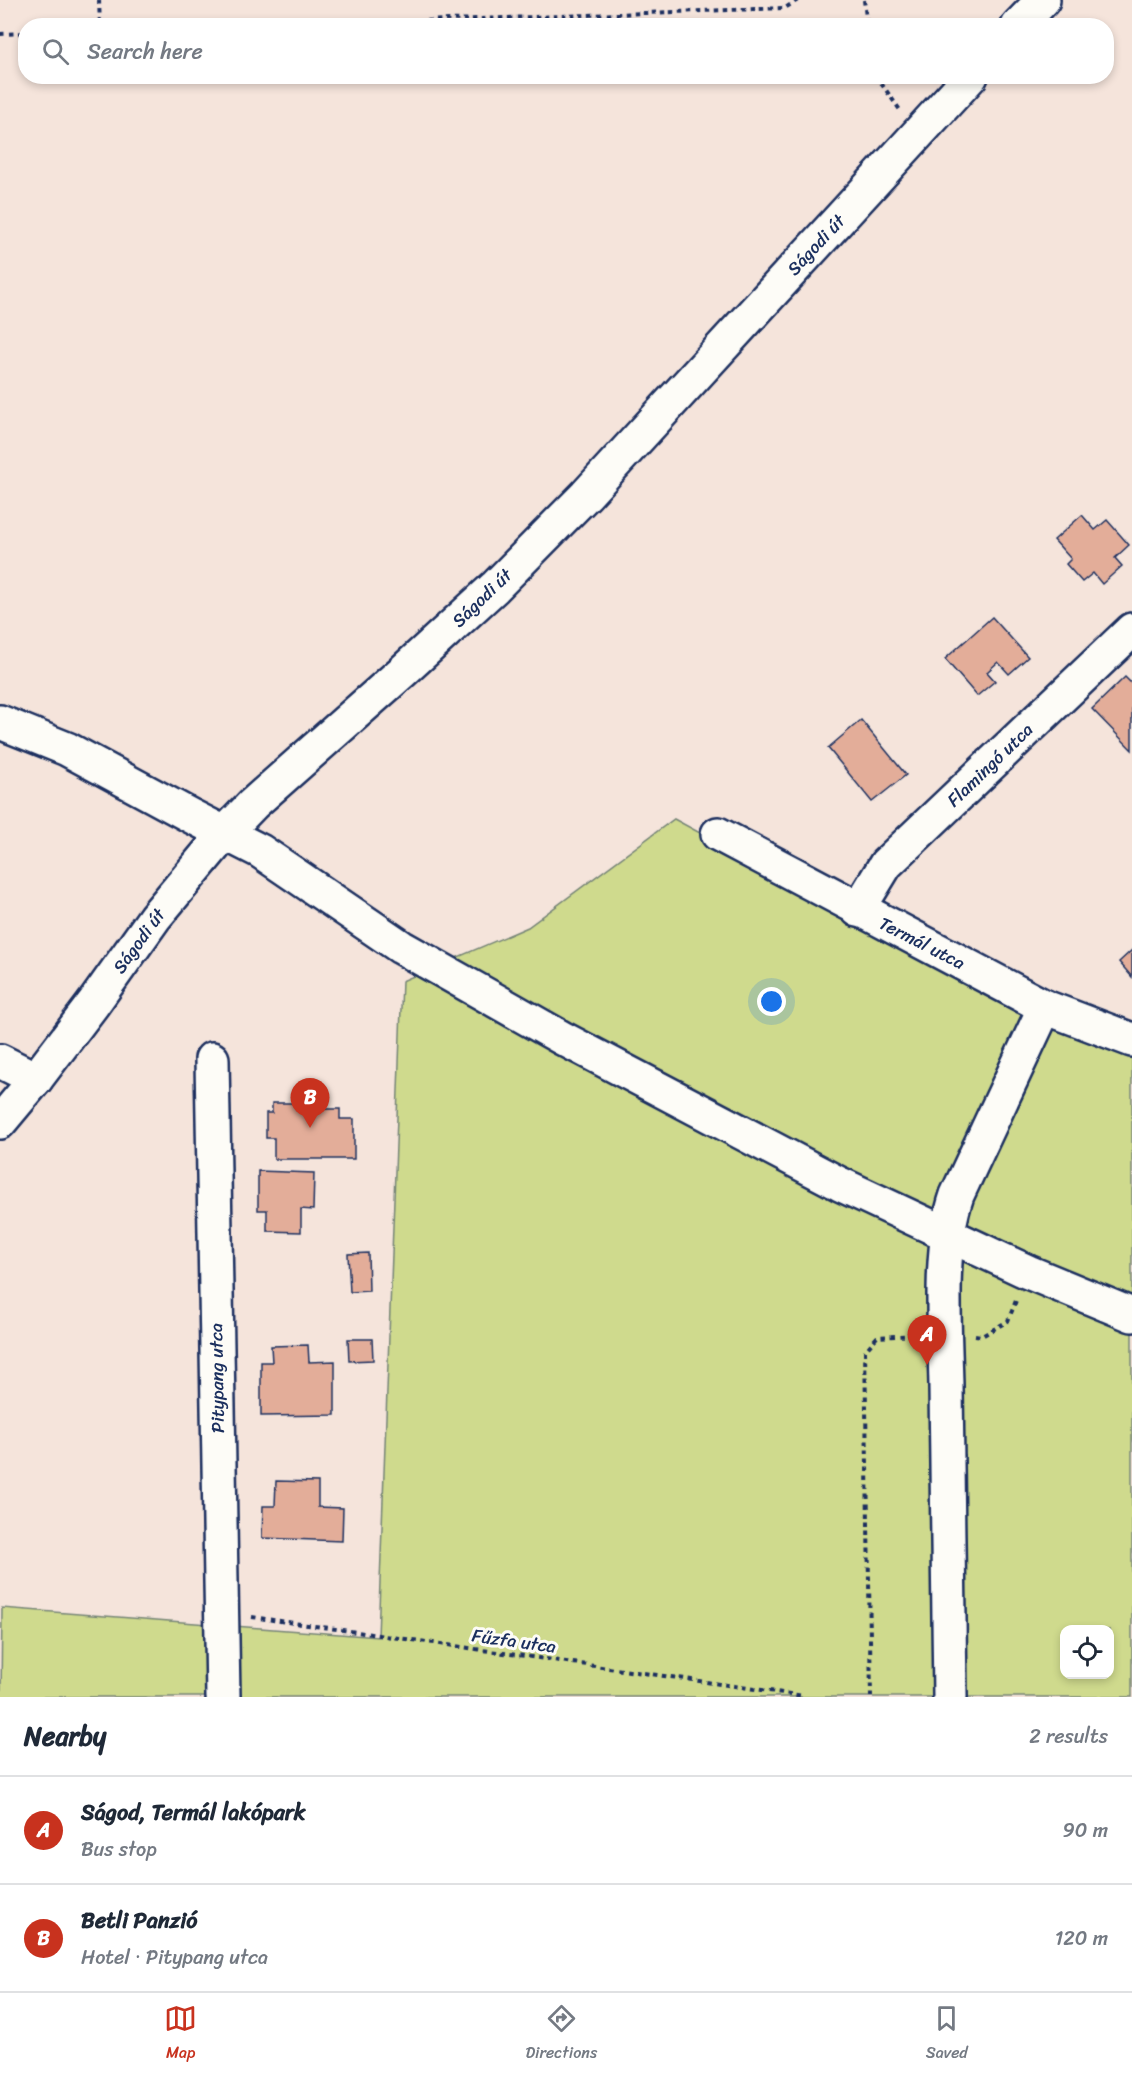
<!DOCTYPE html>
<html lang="en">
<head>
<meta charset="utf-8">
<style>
	:root { --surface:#fff; --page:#f6f6f7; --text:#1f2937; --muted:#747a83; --line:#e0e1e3; --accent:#c8321e }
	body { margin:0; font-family:Sriracha,sans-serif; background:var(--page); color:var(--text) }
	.controls { position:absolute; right:18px; bottom:18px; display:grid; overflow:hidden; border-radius:12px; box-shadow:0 3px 9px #0003 }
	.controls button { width:54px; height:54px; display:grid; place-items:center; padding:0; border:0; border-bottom:2px solid var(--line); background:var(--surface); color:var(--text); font:30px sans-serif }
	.you { position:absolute; left:772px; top:1002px; width:21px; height:21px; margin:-15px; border:4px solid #fff; border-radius:50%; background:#1a73e8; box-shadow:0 0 0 9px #1a73e833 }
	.badge { display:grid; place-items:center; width:39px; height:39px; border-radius:50%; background:var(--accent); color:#fff; font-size:20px; font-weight:700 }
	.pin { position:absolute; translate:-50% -50px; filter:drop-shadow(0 2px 3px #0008) }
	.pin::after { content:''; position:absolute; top:32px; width:21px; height:18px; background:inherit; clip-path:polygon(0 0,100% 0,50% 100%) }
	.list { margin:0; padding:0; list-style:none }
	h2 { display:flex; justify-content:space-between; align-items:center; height:78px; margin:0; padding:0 24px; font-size:26px }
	h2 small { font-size:20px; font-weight:400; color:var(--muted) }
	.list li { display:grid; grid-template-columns:39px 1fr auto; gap:18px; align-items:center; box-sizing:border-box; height:108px; padding:0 24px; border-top:2px solid var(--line) }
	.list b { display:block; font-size:22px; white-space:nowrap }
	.list p { margin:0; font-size:20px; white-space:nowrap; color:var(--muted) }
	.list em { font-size:20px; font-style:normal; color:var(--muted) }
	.icon { flex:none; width:33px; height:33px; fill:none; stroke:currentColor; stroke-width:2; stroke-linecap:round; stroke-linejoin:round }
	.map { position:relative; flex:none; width:1132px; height:1697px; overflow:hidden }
	.search { position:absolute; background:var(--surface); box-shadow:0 3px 9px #0003; left:18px; right:18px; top:18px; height:66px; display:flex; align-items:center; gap:15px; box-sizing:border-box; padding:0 21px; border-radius:24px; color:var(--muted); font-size:22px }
	.sheet { height:294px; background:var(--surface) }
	nav { display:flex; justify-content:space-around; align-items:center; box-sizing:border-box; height:84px; border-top:2px solid var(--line); background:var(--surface); font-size:16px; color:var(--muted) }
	nav a { display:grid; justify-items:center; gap:3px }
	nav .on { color:var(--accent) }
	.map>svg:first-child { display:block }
	.green { fill:#cfda8d; stroke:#758476; stroke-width:1.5; fill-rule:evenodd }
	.building { fill:#e3ad99; stroke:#1b2f5e; stroke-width:1.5 }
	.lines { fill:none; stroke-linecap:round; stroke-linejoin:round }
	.minor-casing { stroke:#1b2f5e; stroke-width:38 }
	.path { stroke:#1b2f5e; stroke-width:4; stroke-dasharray:4.5 4.5; stroke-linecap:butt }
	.minor { stroke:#fdfcf7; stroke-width:33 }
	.labels { text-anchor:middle; stroke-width:6; stroke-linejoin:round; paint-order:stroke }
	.street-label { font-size:18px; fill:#1b2f5e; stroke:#fdfcf7 }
</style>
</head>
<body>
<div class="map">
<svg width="1132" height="1697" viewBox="0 0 1132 1697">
	<rect width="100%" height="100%" fill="#f5e4db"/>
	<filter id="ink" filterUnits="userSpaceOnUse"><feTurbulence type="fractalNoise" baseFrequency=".0167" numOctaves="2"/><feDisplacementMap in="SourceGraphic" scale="12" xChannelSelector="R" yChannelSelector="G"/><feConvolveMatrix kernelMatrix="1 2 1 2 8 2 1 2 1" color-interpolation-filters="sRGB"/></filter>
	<g filter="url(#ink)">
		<!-- green -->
		<path class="green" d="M674,819l351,189 107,40v649h-1131l1,-89 376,29 24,-656 126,-54zM1064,1630h46v44h-46z"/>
		<!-- building -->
		<g class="building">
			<path d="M1082,515l13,15 12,-10 22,25 -14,13 7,8 -20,18 -9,-11 -11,9 -16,-18 5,-5 -17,-19z"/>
			<path d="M992,617l36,40 -19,17 -11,-12 -11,10 8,9 -18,15 -32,-37z"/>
			<path d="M1125,677l7,7v66l-40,-41z"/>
			<path d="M861,720l45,55 -34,27 -44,-54z"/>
			<path d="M1132,950v27l-13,-15z"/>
			<path d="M272,1103h51v6h17v10h14v40h-80v-21h-8v-25h6z"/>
			<path d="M258,1171l56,2 -1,37 -12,-1v23l-34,-1v-21h-9z"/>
			<path d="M368,1253l1,38 -19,1 -2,-38z"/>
			<path d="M348,1339h24l1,21 -24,1z"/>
			<path d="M308,1345l1,17 26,-1v54l-74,1v-54h11l-1,-16z"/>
			<path d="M276,1481l42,1v25l25,1 -1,33 -80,-3 1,-32h12z"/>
		</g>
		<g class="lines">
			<!-- minor casing -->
			<g class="minor-casing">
				<g id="minor">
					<path d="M1018,26l25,-26"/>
					<path d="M0,722l67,27 124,67 69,35 141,96 161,91 278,146 188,88 104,43"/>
					<path d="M718,834l327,173 87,33"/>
					<path d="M858,910l28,-46 246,-234"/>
					<path d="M212,1059l11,638"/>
					<path d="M0,1061l36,18"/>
					<path d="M0,1122l36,-43 57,-75 62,-87 70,-84 28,-29 148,-131 94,-86 91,-92 385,-419"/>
					<path d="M950,1697c-1,-104 -3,-207 -4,-311 -1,-58 -8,-136 11,-191l88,-188"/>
				</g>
			</g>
			<!-- path -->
			<g class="path">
				<path d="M99,0l1,26"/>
				<path d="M864,0l3,26"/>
				<path d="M283,26l502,-18 13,-8"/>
				<path d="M0,34l26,-1"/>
				<path d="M876,76l24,34"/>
				<path d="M975,1335l7,1 26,-15 9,-23"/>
				<path d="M252,1617l552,79"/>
				<path d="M871,1697l-6,-346 12,-14 40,-2"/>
			</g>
			<!-- minor -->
			<use href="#minor" class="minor"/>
		</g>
	</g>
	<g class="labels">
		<!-- street labels -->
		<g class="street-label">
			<text transform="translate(816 245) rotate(-47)" y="6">Ságodi út</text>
			<text transform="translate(482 598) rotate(-44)" y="6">Ságodi út</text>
			<text transform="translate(990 765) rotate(-44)" y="6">Flamingó utca</text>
			<text transform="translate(139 941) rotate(-54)" y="6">Ságodi út</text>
			<text transform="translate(922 943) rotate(27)" y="6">Termál utca</text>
			<text transform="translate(217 1378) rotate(-91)" y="6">Pitypang utca</text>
			<text transform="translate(514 1641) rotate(8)" y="6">Fűzfa utca</text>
		</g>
	</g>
</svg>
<div class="controls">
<button><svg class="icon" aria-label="locate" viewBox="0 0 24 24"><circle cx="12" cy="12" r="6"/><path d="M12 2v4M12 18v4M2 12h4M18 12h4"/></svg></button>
</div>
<div class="you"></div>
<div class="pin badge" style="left:927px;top:1365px">A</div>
<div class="pin badge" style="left:310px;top:1128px">B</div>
<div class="search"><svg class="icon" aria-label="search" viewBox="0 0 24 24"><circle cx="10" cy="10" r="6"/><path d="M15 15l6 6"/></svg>Search here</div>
</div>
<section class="sheet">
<h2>Nearby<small>2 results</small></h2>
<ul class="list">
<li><span class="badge">A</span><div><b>Ságod, Termál lakópark</b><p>Bus stop</p></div><em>90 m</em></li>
<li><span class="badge">B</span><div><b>Betli Panzió</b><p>Hotel · Pitypang utca</p></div><em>120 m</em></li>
</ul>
</section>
<nav>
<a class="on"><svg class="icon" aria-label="map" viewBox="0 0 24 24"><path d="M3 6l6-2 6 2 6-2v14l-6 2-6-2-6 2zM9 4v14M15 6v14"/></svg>Map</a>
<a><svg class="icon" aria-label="directions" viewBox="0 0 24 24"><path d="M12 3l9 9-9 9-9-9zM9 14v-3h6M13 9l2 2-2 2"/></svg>Directions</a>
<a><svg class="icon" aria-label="saved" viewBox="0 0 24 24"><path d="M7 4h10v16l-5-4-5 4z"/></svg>Saved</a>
</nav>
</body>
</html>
